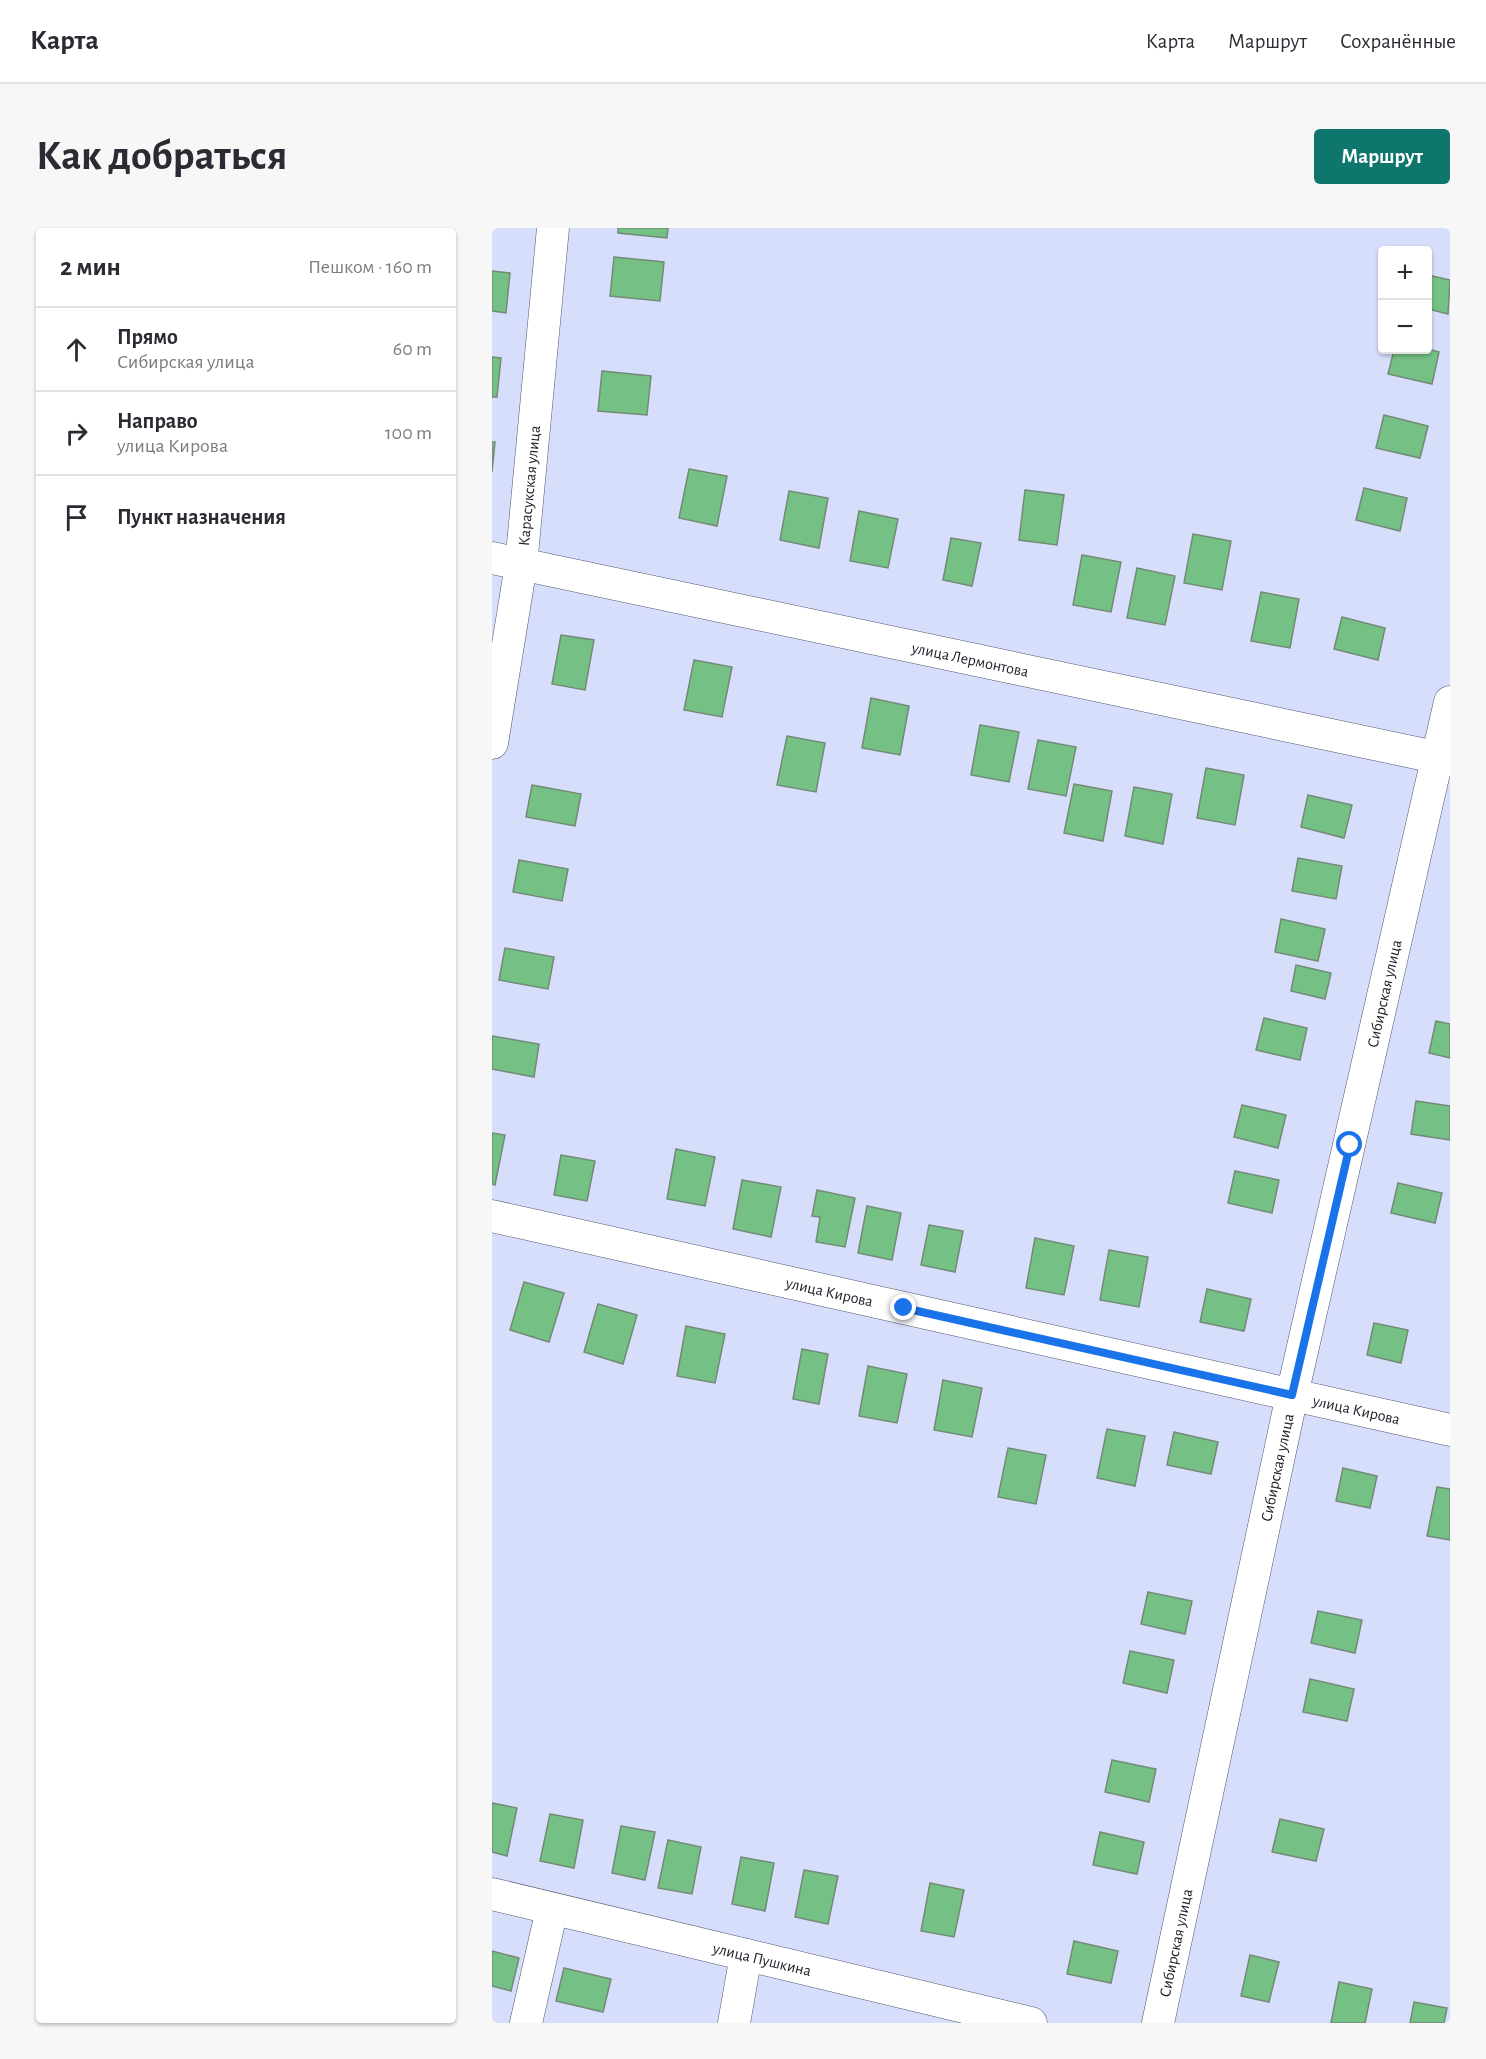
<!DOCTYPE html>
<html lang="ru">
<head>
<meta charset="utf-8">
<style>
	:root { --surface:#fff; --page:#f7f7f7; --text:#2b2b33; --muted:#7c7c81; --line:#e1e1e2; --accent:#0f766e }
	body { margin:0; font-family:"Alegreya Sans",sans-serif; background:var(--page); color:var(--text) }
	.controls { position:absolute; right:18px; top:18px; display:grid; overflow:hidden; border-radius:6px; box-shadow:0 2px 4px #0004 }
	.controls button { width:54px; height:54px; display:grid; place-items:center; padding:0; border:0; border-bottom:2px solid var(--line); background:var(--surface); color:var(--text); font:30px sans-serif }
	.stop { position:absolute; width:18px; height:18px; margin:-14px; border:4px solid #1a73e8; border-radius:50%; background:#fff }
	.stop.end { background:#1a73e8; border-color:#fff; box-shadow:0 2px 6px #0008 }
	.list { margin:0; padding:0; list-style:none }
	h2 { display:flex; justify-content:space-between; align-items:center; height:78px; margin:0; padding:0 24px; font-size:26px }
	h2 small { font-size:20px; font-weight:400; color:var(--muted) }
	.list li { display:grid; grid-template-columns:39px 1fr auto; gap:18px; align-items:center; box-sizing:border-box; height:84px; padding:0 24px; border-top:2px solid var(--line) }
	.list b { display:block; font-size:22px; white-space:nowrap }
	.list p { margin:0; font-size:20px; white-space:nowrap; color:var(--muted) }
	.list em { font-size:20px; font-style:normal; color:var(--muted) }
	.icon { flex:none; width:33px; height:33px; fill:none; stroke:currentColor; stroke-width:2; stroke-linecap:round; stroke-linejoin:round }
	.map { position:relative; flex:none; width:958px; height:1795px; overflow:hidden; border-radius:6px }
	header { display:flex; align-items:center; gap:36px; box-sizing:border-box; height:84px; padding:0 30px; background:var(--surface); border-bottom:2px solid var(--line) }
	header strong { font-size:28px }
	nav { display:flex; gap:33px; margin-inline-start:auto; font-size:21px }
	.intro { display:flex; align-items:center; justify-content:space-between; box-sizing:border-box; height:144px; padding:0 36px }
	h1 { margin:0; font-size:42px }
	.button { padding:15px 27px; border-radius:6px; background:var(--accent); color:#fff; font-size:21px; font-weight:700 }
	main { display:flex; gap:36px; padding:0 36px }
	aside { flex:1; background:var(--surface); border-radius:6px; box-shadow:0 2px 4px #0004 }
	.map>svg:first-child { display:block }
	.building { fill:#75c185; stroke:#728a76; stroke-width:1.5 }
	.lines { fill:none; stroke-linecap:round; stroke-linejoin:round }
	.minor-casing { stroke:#51566e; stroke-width:33 }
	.minor { stroke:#fff; stroke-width:32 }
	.route { stroke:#1a73e8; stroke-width:8 }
	.labels { text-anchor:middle; stroke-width:4.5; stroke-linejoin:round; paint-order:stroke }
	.street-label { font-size:16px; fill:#1c1e28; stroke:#fff }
</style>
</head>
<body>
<header>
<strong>Карта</strong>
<nav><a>Карта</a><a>Маршрут</a><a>Сохранённые</a></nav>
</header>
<div class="intro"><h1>Как добраться</h1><a class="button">Маршрут</a></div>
<main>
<aside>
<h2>2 мин<small>Пешком · 160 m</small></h2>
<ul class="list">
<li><svg class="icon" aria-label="ahead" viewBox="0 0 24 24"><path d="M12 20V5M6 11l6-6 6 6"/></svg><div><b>Прямо</b><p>Сибирская улица</p></div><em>60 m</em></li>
<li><svg class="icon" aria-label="right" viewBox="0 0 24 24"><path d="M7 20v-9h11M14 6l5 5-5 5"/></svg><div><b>Направо</b><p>улица Кирова</p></div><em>100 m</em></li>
<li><svg class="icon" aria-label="arrive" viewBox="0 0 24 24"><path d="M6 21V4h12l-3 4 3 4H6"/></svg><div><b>Пункт назначения</b></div></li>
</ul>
</aside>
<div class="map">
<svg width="958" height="1795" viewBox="0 0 958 1795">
	<rect width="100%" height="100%" fill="#d7defb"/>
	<!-- building -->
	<g class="building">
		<path d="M126,0h50l-1,10 -49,-5z"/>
		<path d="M122,29l50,5 -4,39 -50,-5z"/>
		<path d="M0,43l18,2 -4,40 -14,-2z"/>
		<path d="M936,47l22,5 -2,34 -20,-5z"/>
		<path d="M936,121l11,3 -7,32 -44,-10 6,-24z"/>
		<path d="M0,129l9,1 -4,39h-5z"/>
		<path d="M110,143l49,5 -4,39 -49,-4z"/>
		<path d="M892,187l44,11 -8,32 -44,-10z"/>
		<path d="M0,214h3l-3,30z"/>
		<path d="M197,241l38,7 -10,50 -38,-8z"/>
		<path d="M872,260l43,10 -7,33 -44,-11z"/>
		<path d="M533,262l39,5 -7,50 -38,-5z"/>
		<path d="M297,263l39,7 -9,50 -39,-8z"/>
		<path d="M367,283l39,8 -10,49 -38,-7z"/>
		<path d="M701,306l38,7 -9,49 -38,-7z"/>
		<path d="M459,310l30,5 -9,43 -29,-6z"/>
		<path d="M590,327l39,7 -10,50 -38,-7z"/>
		<path d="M645,340l38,8 -10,49 -38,-7z"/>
		<path d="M769,364l38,7 -9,49 -39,-7z"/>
		<path d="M850,389l43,11 -7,32 -44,-11z"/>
		<path d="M69,407l33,5 -9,50 -33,-6z"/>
		<path d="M202,432l38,7 -10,50 -38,-7z"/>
		<path d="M379,470l38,8 -9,49 -38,-7z"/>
		<path d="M488,497l39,7 -10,50 -38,-7z"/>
		<path d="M295,508l38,7 -9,49 -39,-7z"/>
		<path d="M546,512l38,7 -10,49 -38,-7z"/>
		<path d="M714,540l38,7 -9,50 -38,-7z"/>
		<path d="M582,556l38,7 -9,50 -39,-8z"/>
		<path d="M40,557l49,9 -6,32 -49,-9z"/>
		<path d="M642,559l38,7 -9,50 -38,-8z"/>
		<path d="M816,567l44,10 -8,33 -43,-11z"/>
		<path d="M806,630l44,8 -6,33 -44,-8z"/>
		<path d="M27,632l49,9 -6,32 -49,-9z"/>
		<path d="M789,691l44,10 -7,32 -43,-9z"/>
		<path d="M13,720l49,9 -6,32 -49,-9z"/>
		<path d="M804,737l35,8 -6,26 -34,-8z"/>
		<path d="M772,790l43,10 -7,32 -44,-10z"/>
		<path d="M944,793l14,3v34l-21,-5z"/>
		<path d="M0,808l47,8 -5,33 -42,-8z"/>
		<path d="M924,873l34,5v34l-39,-6z"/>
		<path d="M750,877l44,10 -8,33 -44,-11z"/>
		<path d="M0,905l13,2 -10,50 -3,-1z"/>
		<path d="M184,921l39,8 -10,49 -38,-7z"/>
		<path d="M69,927l34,6 -8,40 -33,-6z"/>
		<path d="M743,943l44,9 -7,33 -44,-10z"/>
		<path d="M250,952l39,7 -10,50 -38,-8z"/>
		<path d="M906,955l44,10 -7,30 -44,-10z"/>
		<path d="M325,962l38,8 -10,49 -29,-5 4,-25 -8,-1z"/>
		<path d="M375,978l34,7 -9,47 -34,-7z"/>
		<path d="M437,997l34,6 -8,41 -34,-7z"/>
		<path d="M543,1010l39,8 -10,49 -38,-7z"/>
		<path d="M617,1022l39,7 -9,50 -39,-7z"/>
		<path d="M32,1054l40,11 -15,49 -39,-12z"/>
		<path d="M715,1061l44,10 -7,32 -44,-9z"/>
		<path d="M106,1076l39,11 -14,49 -39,-12z"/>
		<path d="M882,1095l34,7 -7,33 -34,-8z"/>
		<path d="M194,1098l39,8 -10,49 -38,-7z"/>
		<path d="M310,1121l26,5 -9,50 -26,-5z"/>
		<path d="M376,1138l39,8 -10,49 -38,-7z"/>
		<path d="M451,1152l39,8 -10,49 -38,-7z"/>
		<path d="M615,1201l38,7 -10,50 -38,-8z"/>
		<path d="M682,1204l44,10 -7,32 -44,-9z"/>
		<path d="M516,1220l38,7 -10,49 -38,-7z"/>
		<path d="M851,1240l34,8 -7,32 -34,-7z"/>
		<path d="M945,1259l13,2v51l-23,-4z"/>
		<path d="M656,1364l44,9 -7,33 -44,-10z"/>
		<path d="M826,1383l44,9 -7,33 -44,-10z"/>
		<path d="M638,1423l44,9 -7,33 -44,-10z"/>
		<path d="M818,1451l44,10 -7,32 -44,-9z"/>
		<path d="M620,1532l44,9 -7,33 -44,-10z"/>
		<path d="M0,1575l25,5 -10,48 -15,-4z"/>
		<path d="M58,1586l33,6 -9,48 -34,-7z"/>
		<path d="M788,1591l44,10 -8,32 -44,-9z"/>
		<path d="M129,1598l34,6 -10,48 -33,-7z"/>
		<path d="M608,1604l44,10 -7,32 -44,-9z"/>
		<path d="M176,1612l33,7 -9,47 -34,-6z"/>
		<path d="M249,1629l33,6 -9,48 -33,-7z"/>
		<path d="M312,1642l34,6 -10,48 -33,-7z"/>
		<path d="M438,1655l34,7 -10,47 -33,-6z"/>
		<path d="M582,1713l44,10 -7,32 -44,-9z"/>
		<path d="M0,1723l27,7 -8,33 -19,-5z"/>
		<path d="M758,1727l29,7 -10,40 -28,-6z"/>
		<path d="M72,1740l47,11 -8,33 -47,-11z"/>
		<path d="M847,1754l33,7 -7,34h-34z"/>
		<path d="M922,1774l33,6 -3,15h-34z"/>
	</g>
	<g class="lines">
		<!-- minor casing -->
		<g class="minor-casing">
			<g id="minor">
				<path id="s1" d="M0,330l958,202"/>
				<path id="s2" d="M0,515l29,-178 32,-337"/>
				<path id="s3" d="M0,988l958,214"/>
				<path id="s4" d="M0,1666l539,129"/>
				<path d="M34,1795l26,-114"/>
				<path d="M242,1795l12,-68"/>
				<path id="s5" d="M666,1795l134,-628 158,-693"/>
			</g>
		</g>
		<!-- minor -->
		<use href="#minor" class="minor"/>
	</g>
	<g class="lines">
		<!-- route -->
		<path class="route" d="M412,1080l388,87 58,-250"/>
	</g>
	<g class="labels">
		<!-- street labels -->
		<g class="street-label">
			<text dy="6" stroke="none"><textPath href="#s2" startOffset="260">Карасукская улица</textPath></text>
			<text dy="6" stroke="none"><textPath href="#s1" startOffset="489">улица Лермонтова</textPath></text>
			<text dy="6" stroke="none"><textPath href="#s5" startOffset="1054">Сибирская улица</textPath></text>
			<text dy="6" stroke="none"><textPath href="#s3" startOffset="346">улица Кирова</textPath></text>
			<text dy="6" stroke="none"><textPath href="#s3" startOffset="886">улица Кирова</textPath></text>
			<text dy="6" stroke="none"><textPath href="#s5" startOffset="568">Сибирская улица</textPath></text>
			<text dy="6" stroke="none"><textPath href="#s5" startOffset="82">Сибирская улица</textPath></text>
			<text dy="6" stroke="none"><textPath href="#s4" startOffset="278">улица Пушкина</textPath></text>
		</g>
	</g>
</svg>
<div class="controls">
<button>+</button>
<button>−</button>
</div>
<div class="stop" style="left:858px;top:917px"></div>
<div class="stop end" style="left:412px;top:1080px"></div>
</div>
</main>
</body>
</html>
